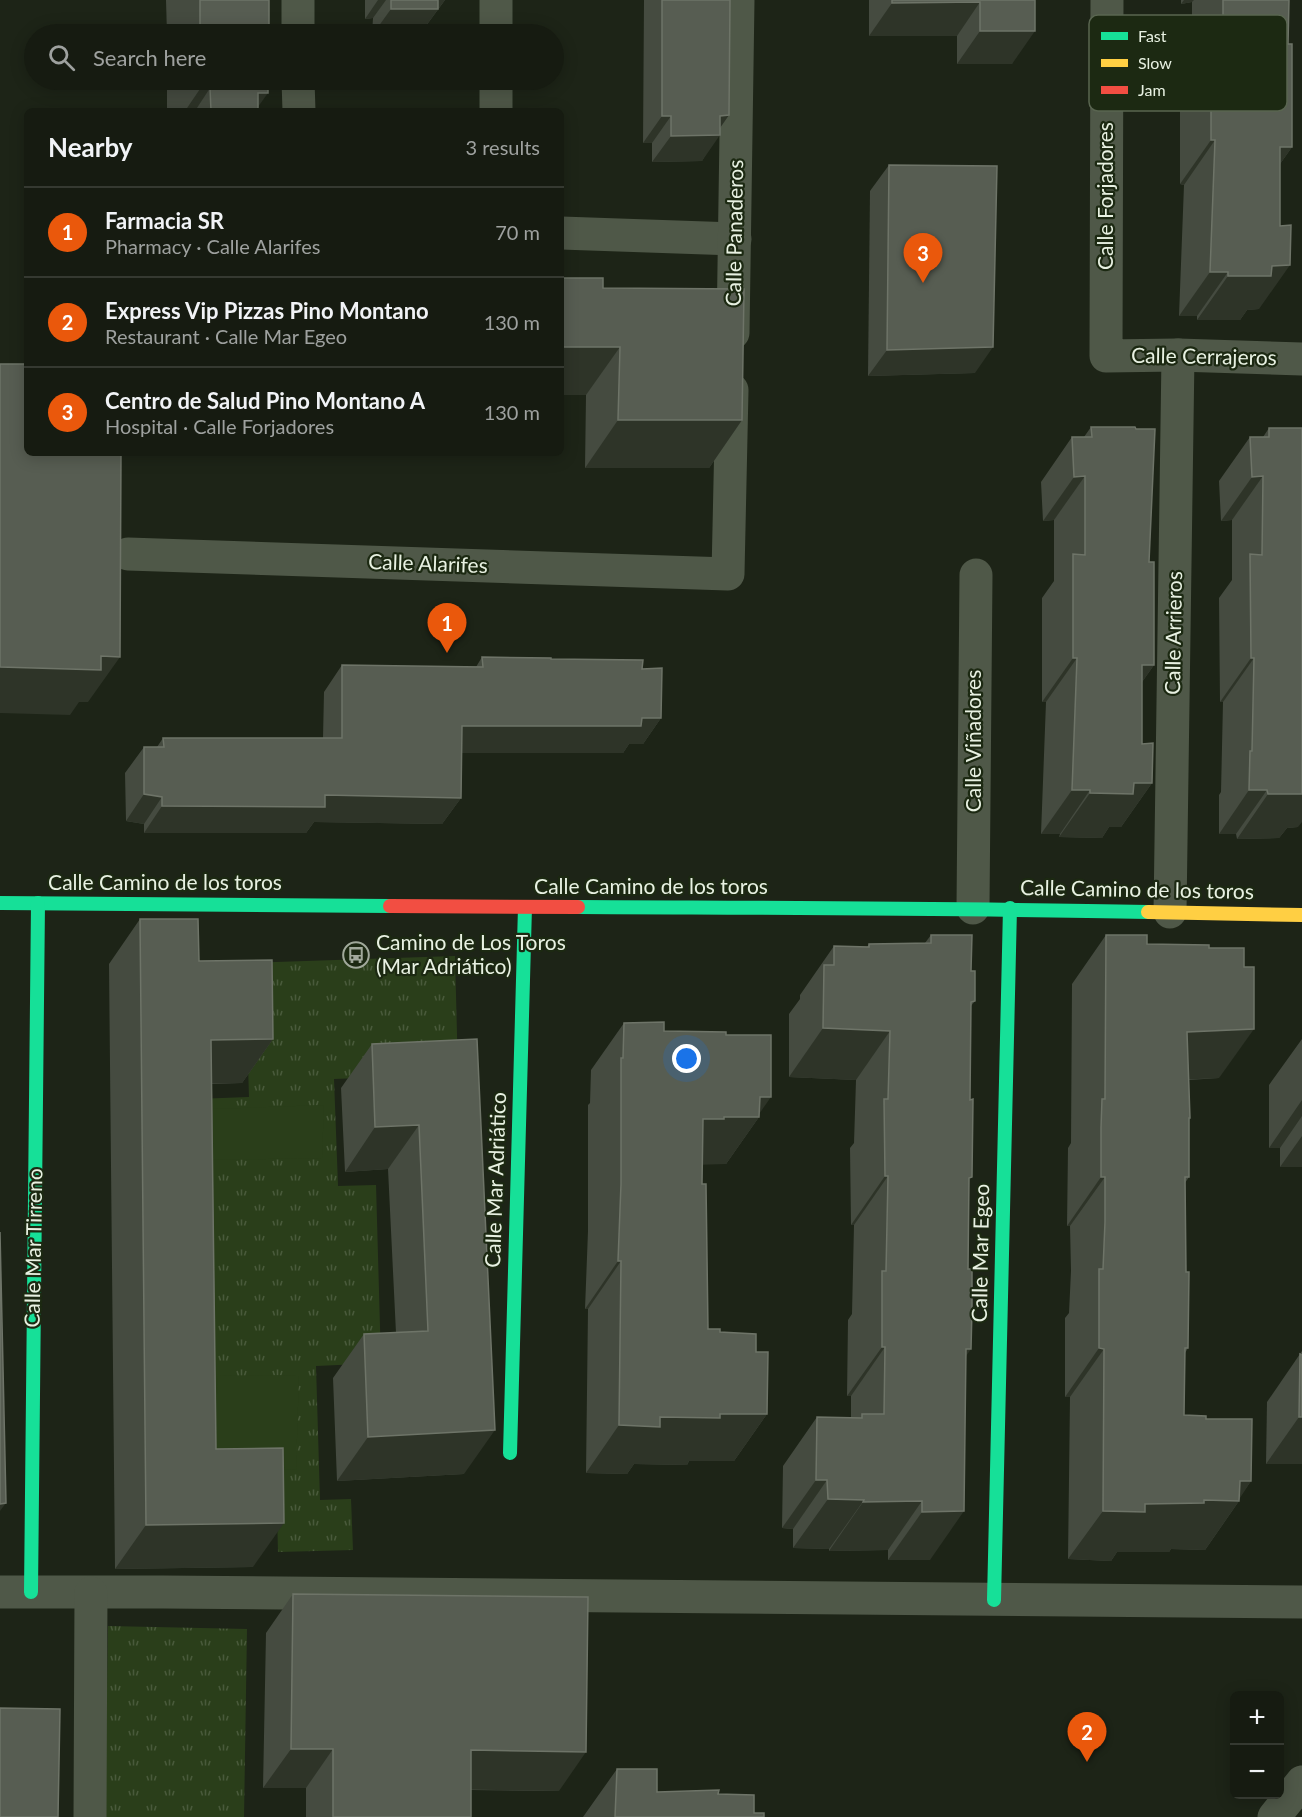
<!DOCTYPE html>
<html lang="en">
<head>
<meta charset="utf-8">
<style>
	:root { --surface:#161b11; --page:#1f241a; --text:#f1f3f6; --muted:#9ea19f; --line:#353931; --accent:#ea580c }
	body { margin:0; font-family:Lato,sans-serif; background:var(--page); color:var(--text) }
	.controls { position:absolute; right:18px; bottom:18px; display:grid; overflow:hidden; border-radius:9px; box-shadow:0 3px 15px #0003 }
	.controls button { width:54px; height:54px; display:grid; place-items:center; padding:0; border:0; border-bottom:2px solid var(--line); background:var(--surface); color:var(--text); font:30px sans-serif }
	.you { position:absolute; left:687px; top:1059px; width:21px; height:21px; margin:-15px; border:4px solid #fff; border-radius:50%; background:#1a73e8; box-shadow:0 0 0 9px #1a73e833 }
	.badge { display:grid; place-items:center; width:39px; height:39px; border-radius:50%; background:var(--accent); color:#fff; font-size:20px; font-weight:700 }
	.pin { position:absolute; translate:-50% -50px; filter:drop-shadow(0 2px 3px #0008) }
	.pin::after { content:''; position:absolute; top:32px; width:21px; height:18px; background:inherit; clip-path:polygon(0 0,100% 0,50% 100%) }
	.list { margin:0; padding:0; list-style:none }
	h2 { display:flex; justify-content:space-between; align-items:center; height:78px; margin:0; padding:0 24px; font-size:26px }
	h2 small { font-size:20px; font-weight:400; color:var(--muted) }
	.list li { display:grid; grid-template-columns:39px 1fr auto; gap:18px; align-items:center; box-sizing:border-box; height:90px; padding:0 24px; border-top:2px solid var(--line) }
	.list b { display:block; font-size:22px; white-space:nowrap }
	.list p { margin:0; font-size:20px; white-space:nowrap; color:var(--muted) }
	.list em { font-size:20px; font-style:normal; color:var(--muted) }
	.icon { flex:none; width:33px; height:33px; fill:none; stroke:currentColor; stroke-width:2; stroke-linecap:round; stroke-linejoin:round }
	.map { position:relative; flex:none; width:1302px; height:1817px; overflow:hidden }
	.search { position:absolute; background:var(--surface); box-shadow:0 3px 15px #0003; left:24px; top:24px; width:540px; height:66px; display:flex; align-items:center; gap:15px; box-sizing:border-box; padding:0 21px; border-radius:33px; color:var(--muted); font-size:22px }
	.panel { position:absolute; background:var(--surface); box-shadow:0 3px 15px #0003; left:24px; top:108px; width:540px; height:348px; border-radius:9px }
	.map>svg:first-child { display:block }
	.grass { fill:url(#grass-tufts) }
	.garden { fill:#2a3e1a }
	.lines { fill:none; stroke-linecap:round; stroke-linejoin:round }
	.street { stroke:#4f5848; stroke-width:33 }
	.fast { stroke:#16e098; stroke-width:14 }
	.slow { stroke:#ffcf43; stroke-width:14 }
	.jam { stroke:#f24e42; stroke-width:14 }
	.wall { fill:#454b40 }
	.shaded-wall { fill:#2e3428 }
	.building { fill:#575d52; stroke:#6e7468; stroke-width:1.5 }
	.labels { text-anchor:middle; stroke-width:4.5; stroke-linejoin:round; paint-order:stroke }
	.street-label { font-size:21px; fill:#e8f1e2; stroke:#1c2912 }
	.poi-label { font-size:21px; fill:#e8f1e2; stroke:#1c2912; text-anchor:start }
	.key { fill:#1c2912; stroke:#596550; stroke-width:1.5 }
	.key-label { font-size:16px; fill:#e8f1e2 }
</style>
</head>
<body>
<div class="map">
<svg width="1302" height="1817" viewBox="0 0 1302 1817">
	<defs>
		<pattern id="grass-tufts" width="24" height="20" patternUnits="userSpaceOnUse" patternTransform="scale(1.5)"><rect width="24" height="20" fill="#2a3e1a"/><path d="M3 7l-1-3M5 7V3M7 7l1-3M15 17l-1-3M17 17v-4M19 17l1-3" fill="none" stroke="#495a3b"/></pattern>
	</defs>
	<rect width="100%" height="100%" fill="#1d2417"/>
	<!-- grass -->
	<g class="grass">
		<path d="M455,956l3,118 -124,5 4,107 38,-1 5,178 -65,3 4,134 31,-1 2,51 -75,2 -2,-81 -68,2 -12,-374 53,-2 -4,-134z"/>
		<path d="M108,1626l139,3 -3,188h-139z"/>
	</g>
	<!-- garden -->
	<g class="garden">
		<path d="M324,1105l-2,53 -113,2 1,-51z"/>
		<path d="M299,1375l-3,95 -83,-3 5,-91z"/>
	</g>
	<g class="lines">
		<!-- street -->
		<g class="street">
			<path d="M298,0v34"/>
			<path d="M496,0v34"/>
			<path d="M1107,0l-1,356 72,-1 124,4"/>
			<path d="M298,80l1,31"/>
			<path d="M496,80v31"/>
			<path d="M561,233l174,6"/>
			<path d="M733,333l5,-333"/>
			<path d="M128,554l600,20 4,-184"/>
			<path d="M973,908l3,-333"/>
			<path d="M1170,912l8,-557"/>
			<path d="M0,1592h163l1139,10"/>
			<path d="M90,1817l1,-224"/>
			<path d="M1274,1817l28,-35"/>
		</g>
		<!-- fast -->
		<g class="fast">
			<path d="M0,903l390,3"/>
			<path d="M578,907c190,1 380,1 570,5"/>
			<path d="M510,1453l15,-546"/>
			<path d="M31,1592l7,-689"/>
			<path d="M994,1600l16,-692"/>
		</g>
		<!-- slow -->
		<path class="slow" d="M1148,912l154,3"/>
		<!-- jam -->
		<path class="jam" d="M390,906l188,1"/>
	</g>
	<!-- wall -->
	<g class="wall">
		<path d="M166,0h103v34h-102z"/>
		<path d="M365,0h80l-25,34h-48l1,-16 -8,1z"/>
		<path d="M644,0h86l-1,115 -9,13 -18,33 -50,1v-19h-9z"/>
		<path d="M869,0h166l-23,64h-55v-28h-88z"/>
		<path d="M1181,0h108l-1,44 4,103 -12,17 -21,145 -12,1 -7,10h-43v-4h-18l5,-131 -4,-1v-104l12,-17v-61l-11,2z"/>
		<path d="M167,80h101l-10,27v4h-91z"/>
		<path d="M889,165l86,208 -107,3 2,-185z"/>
		<path d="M561,278l42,10 139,132 -33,48h-124l1,-73h-25z"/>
		<path d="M1091,427l58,135 5,103 -12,17v62l10,39 -31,44h-12l-7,11 -43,-1 1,-3h-19l5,-132h-4v-104l12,-17v-61l-11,1 -2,-39 31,-45h12z"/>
		<path d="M1269,428l29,399 -11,1 -8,10 -42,1 -1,-5h-17v-39l2,-3 2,-90h-3l-1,-104 13,-18v-60l-11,1 -2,-40 31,-44h13z"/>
		<path d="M482,657l69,2 91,10 19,49 -18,26h-14l-6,9h-161l-1,45 -19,26 -128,-2 -8,11h-162v-9l-18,-3 -1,-48 19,-26h13l6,-9h160l1,-46 18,-27 134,2z"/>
		<path d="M140,919l59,42 74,78 -31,44 -30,1 4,365 37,118 -138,2 -6,-605z"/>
		<path d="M931,935l40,36 4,30 -4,5 -5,351 -36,203h-42v-10l-59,1v-2l-36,-1v-19l-11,-1 1,-62 34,-49 34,1v-22h-4l1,-76 4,-6 2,-89h-3l-1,-77 4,-5 2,-63 -67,-3v-63l11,-15v-4l34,-49 33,1 2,-3 56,-1z"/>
		<path d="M1106,935l41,9 72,134 -30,2 1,38 -1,2v57l-4,6 1,89 2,76 -3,5 -1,62 22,4 45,62 -12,17v3l-34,49 -34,-1 -2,3h-52l-6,9 -43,-2 2,-162h-5v-79l4,-5 2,-42 -1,-45h-3l1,-78 3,-5 1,-159z"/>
		<path d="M624,1023l40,8 62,4 33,79v3l-33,47h-24v20l6,145 12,3 36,20 11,62 -33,47h-45l-2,4 -53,-1 -7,10 -41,-1 2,-164h-3l3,-78v-126l2,-2 1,-33z"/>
		<path d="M477,1039l-13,435 -127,7 -4,-103 31,-44 32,-1 -8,-164 -43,3 -4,-84 31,-44z"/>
		<path d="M1302,1039v128h-22v-19h-11v-63z"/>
		<path d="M1302,1351v113h-36l1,-62z"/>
		<path d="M293,1594l266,197 -88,-1v27h-165v-29h-43l3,-155z"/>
		<path d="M617,1769l40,23 61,2 36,19 10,4h-181z"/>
	</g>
	<!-- shaded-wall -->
	<g class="shaded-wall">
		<path d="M378,0h8l-13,18 -8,1z"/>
		<path d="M432,0h13l-25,34h-47l18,-25z"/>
		<path d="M1184,0h10l-2,2 -11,2z"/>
		<path d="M980,2l-23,34h-88l23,-33z"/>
		<path d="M980,31h55l-23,33h-55z"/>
		<path d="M210,88l-15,23h-10l15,-22z"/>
		<path d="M258,93h10l-13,18z"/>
		<path d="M729,115l-14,20h5l-18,26 -50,1 19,-26 49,-20z"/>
		<path d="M662,116h9l-19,27h-9z"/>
		<path d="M1211,140h4l-31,45 -4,-1z"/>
		<path d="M1280,147h12l-31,44z"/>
		<path d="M1290,265l-31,44 -12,1 -7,10h-43l31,-44 44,-10z"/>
		<path d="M1210,272h18l-31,44h-18z"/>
		<path d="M561,347h59l-34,48h-25z"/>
		<path d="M993,347l-18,26 -107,3 19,-26z"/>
		<path d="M618,420h124l-33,48h-124z"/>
		<path d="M1085,476l-31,44 -11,1 31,-44z"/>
		<path d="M1263,476l-31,44 -11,1 31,-44z"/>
		<path d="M101,656l19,1 -32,45h-9l-9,13 -70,-2v-46z"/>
		<path d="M1073,658h4l-31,44h-4z"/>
		<path d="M1251,658h3l-31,44h-3z"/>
		<path d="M1142,665h12l-31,44z"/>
		<path d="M642,718h19l-18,26h-14l-6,9h-179l18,-27z"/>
		<path d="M1134,783h18l-31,44h-12l-7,11 -43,-1 31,-44z"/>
		<path d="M1072,790h18l-30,44h-19z"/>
		<path d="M1249,790h18l-31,44h-17z"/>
		<path d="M144,794l18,3 -18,27 -18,-3z"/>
		<path d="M1268,794h34v28l-4,5 -11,1 -8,10 -42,1z"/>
		<path d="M325,795l136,3 -19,26 -128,-2 -8,11h-162l18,-27z"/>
		<path d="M823,1028l67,3 -34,49 -67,-3z"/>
		<path d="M1254,1029l-35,49 -66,3 34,-49z"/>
		<path d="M273,1039l-31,44 -62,1 31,-44z"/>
		<path d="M760,1097h11l-14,20h2l-33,47 -33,1 10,-46 21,-2z"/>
		<path d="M1302,1100v16l-22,32h-11z"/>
		<path d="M419,1125l-31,44 -43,3 30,-45z"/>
		<path d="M1302,1136v31h-22z"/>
		<path d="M885,1176h3l-34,49h-3z"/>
		<path d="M1101,1177h4l-35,49h-3z"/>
		<path d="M618,1261h3l-33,48h-3z"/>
		<path d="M882,1347h3l-34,49h-4z"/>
		<path d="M1099,1348l5,1 -34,48h-5z"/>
		<path d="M966,1349h5l-34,49z"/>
		<path d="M720,1414h47l-33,47h-45l-2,4 -53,-1 -7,10 -41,-1 33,-48 41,-8z"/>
		<path d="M1299,1417h3v47h-36z"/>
		<path d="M495,1430l-31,44 -127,7 31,-44z"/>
		<path d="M816,1480h11l-34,49 -11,-1z"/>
		<path d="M1240,1481h11l-13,20h1l-34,49 -34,-1 -2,3h-52l-6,9 -43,-2 35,-48 42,-7 59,-4z"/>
		<path d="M828,1499l36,1 -35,49 -36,-1z"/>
		<path d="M922,1501l-34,49 -59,1 34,-49z"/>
		<path d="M6,1503l-6,8v-7z"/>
		<path d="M964,1511l-34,49h-42l34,-48z"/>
		<path d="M284,1523l-31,44 -138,2 31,-44z"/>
		<path d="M291,1749h42l-27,39h-43z"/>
		<path d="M471,1750l115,2 -27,39 -115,-2z"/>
	</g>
	<!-- building -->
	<g class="building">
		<rect x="200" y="0" width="69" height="34"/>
		<rect x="391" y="0" width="47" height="9"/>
		<path d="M662,0h68l-1,115 -9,1v19l-49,1v-20h-9z"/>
		<path d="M892,0h143v31h-55v-29l-88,1z"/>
		<path d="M1223,0h66l-1,44h4v103h-12v79l11,-1 -1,40 -18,1 -1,10h-43v-4h-18l5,-132h-4v-104l12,1z"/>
		<path d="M200,80h68v13h-10v18h-47l-1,-23 -10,1z"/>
		<path d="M889,165l108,1 -4,181 -106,3z"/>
		<path d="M561,278h42v10l141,1 -2,131h-124l2,-73h-59z"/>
		<path d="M0,364h27v89h94l-1,204 -19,-1v14l-101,-3z"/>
		<path d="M1091,427h44l1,2h19l-6,133h5v103h-12v79l11,-1 -1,40h-18l-1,11 -43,-1v-3h-18l5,-132h-4v-104l12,1v-79l-11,1 -2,-40h20z"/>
		<path d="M1269,428h33v366h-34l-1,-4h-18l1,-39h2l2,-93h-3l-1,-104 12,1 1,-79 -11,1 -2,-40h19z"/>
		<path d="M482,657l69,1v1l92,1 -1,9 20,-1 -1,50h-19l-1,8h-179l-1,72 -136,-3v12l-163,-1v-9l-18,-3v-47h20l-1,-9h179v-73l141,2z"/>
		<path d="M140,919h58l1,42 73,-1 1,79 -62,1 5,409 67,-1 1,75 -138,2z"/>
		<path d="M931,935h41l-1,36h4v30l-4,1 -1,98 3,-1 -1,78 -3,1 -1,91h4v40l-1,40h-5l-2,162 -42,1v-11l-59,1 1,-2 -36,-1 -1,-19h-11l1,-63 45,1v-4h22l1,-67h-3v-76h4l2,-95h-3l-1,-77h4l2,-68 -67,-3 1,-63h10v-19l35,1v-3l62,-1z"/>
		<path d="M1106,935h41v9l62,1v3h35v19h10v62l-67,3 3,86h-1v59h-4l1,95h3l-1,76h-3l-1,67 22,1v3h46l-1,62h-11l-1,20 -35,-1v3l-59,1v8l-42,-1 1,-162 -5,-1v-79h4l2,-47v-45h-4v-49l1,-29h3z"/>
		<path d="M664,1022v9l62,1v3h45v62h-11l-1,20h-35v2h-21l-1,65h4l2,145h12v3l36,2v18h12l-1,62h-47v4l-60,-1v10l-41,-2 2,-164h-3l3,-77v-126h2l1,-35z"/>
		<path d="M477,1039l18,391 -127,7 -4,-103 64,-3 -9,-206 -44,2 -3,-83z"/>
		<path d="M0,1232l6,271 -6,1z"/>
		<path d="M1300,1354l2,1v62h-3z"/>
		<path d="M293,1594l295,3 -2,155 -115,-2v67h-138v-68h-42z"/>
		<path d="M0,1708l60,1 -2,108h-58z"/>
		<path d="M617,1769h40v23l62,-2 -1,4 36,1v18h10v4h-149z"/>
	</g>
	<!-- icons -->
	<defs>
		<g id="bus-ring" transform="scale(1.35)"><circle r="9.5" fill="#1c2912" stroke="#a1a99b" stroke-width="1.5"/><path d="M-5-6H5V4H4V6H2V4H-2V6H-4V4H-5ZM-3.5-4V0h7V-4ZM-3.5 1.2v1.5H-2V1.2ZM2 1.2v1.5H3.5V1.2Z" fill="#a1a99b"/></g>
	</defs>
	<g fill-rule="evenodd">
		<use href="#bus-ring" x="356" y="955"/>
	</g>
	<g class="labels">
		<!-- street labels -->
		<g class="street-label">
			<text transform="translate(1106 196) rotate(-90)" y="7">Calle Forjadores</text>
			<text transform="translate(735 233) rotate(-89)" y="7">Calle Panaderos</text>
			<text transform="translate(1204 357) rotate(1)" y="7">Calle Cerrajeros</text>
			<text transform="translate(428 564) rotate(2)" y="7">Calle Alarifes</text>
			<text transform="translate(1174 633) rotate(-89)" y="7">Calle Arrieros</text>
			<text transform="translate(974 741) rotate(-90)" y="7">Calle Viñadores</text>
			<text x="165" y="890">Calle Camino de los toros</text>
			<text x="651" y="894">Calle Camino de los toros</text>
			<text transform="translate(1137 890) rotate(1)" y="7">Calle Camino de los toros</text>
			<text transform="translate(496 1180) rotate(-88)" y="7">Calle Mar Adriático</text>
			<text transform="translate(34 1248) rotate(-89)" y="7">Calle Mar Tirreno</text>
			<text transform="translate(981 1253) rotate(-89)" y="7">Calle Mar Egeo</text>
		</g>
		<!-- poi labels -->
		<g class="poi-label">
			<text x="376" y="950">Camino de Los Toros<tspan x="376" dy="24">(Mar Adriático)</tspan></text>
		</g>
	</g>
	<!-- legend -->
	<rect x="1089" y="15" width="198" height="96" rx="9" class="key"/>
	<rect x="1101" y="32" width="27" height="8" fill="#16e098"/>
	<rect x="1101" y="59" width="27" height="8" fill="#ffcf43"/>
	<rect x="1101" y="86" width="27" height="8" fill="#f24e42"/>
	<g class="key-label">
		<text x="1138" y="42">Fast</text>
		<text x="1138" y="69">Slow</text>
		<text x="1138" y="96">Jam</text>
	</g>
</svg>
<div class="controls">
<button>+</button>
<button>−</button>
</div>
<div class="you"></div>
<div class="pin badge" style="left:447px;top:653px">1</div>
<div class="pin badge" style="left:1087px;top:1762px">2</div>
<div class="pin badge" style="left:923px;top:283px">3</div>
<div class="search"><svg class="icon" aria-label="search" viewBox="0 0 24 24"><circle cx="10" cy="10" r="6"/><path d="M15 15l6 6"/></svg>Search here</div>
<section class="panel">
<h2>Nearby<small>3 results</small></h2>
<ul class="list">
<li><span class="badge">1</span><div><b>Farmacia SR</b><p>Pharmacy · Calle Alarifes</p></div><em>70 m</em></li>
<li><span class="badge">2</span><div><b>Express Vip Pizzas Pino Montano</b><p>Restaurant · Calle Mar Egeo</p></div><em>130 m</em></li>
<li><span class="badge">3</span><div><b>Centro de Salud Pino Montano A</b><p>Hospital · Calle Forjadores</p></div><em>130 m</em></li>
</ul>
</section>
</div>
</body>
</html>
